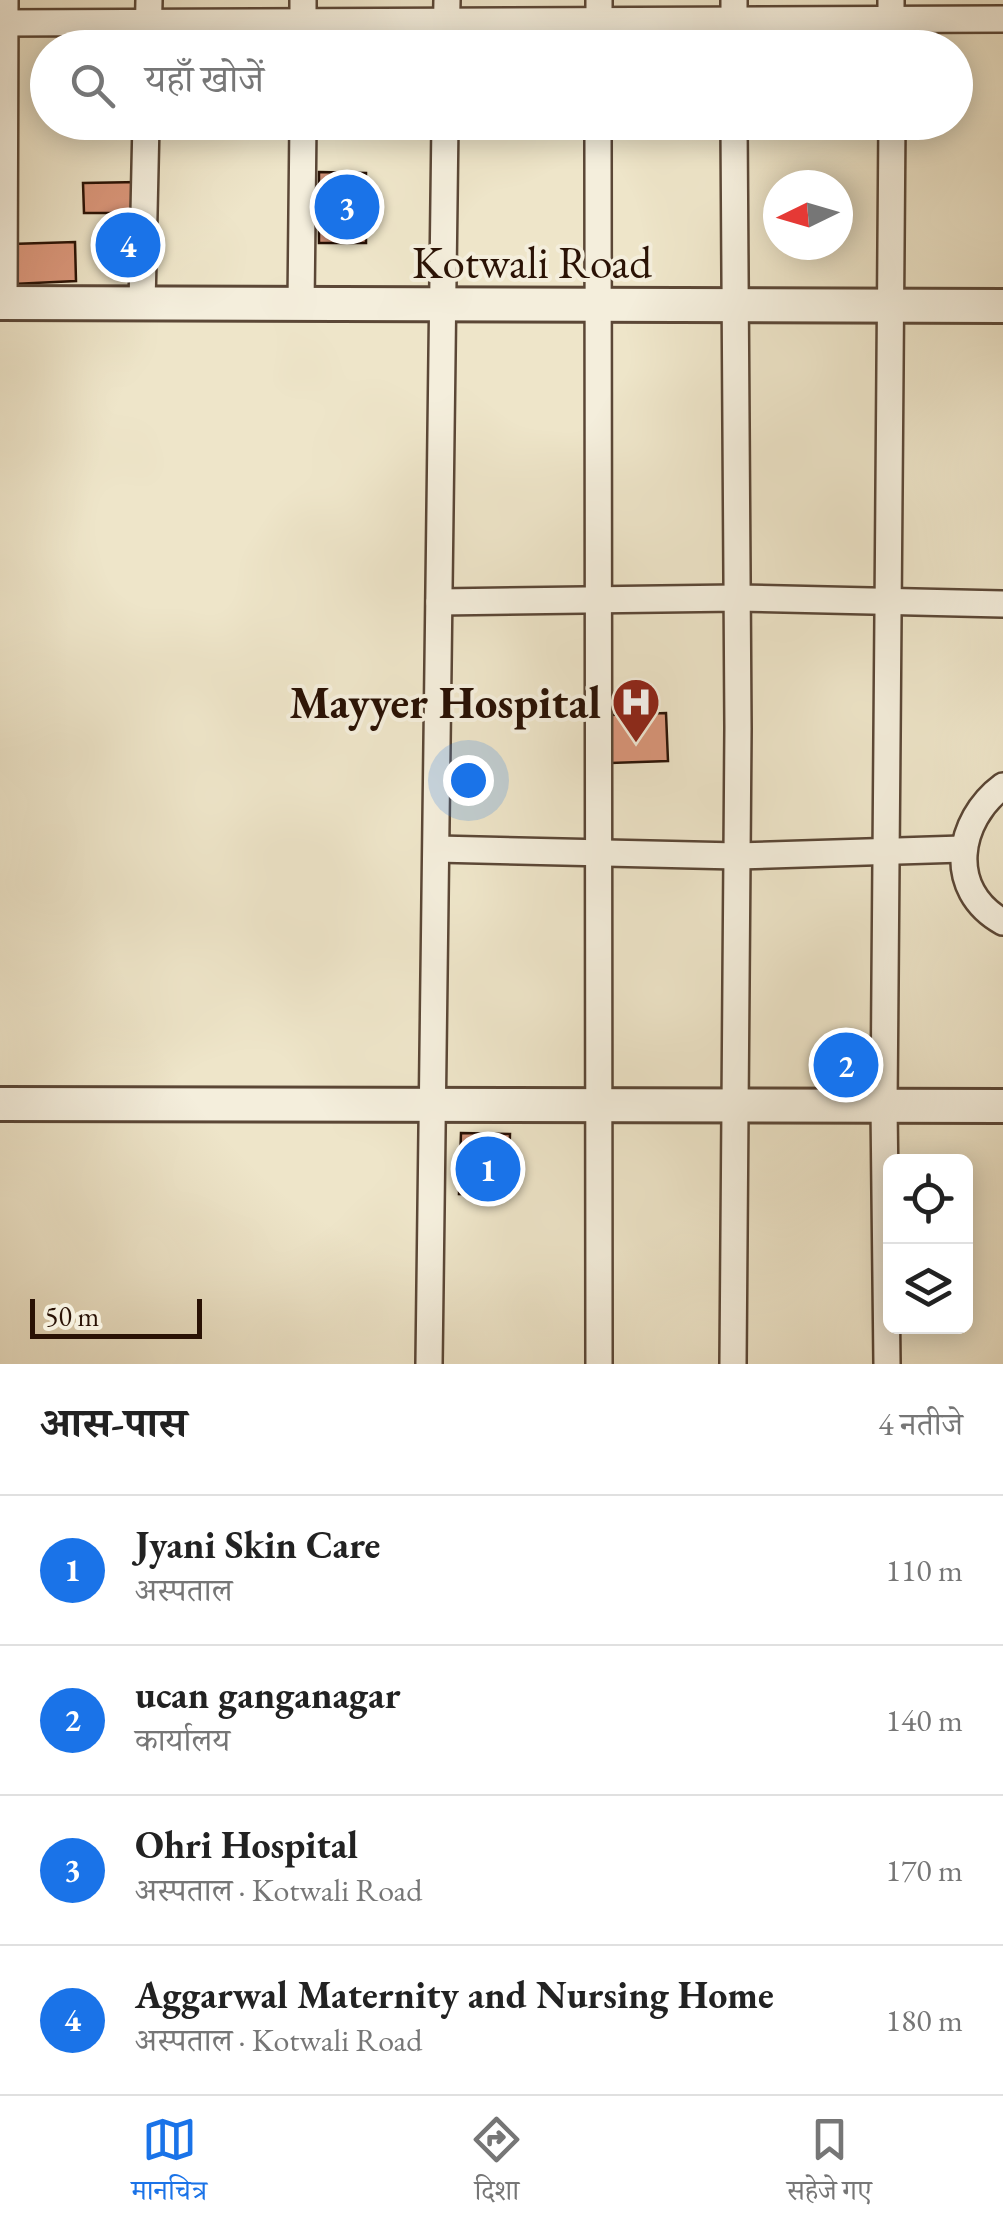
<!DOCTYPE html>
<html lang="hi">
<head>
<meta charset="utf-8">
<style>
	:root { --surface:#fff; --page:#f6f6f6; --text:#222; --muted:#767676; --line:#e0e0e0; --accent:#1a73e8 }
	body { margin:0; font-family:"EB Garamond","Noto Serif Devanagari",serif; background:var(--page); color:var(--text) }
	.controls { position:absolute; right:30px; bottom:30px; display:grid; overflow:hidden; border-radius:15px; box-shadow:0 5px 25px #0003 }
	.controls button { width:90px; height:90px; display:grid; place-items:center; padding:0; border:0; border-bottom:2px solid var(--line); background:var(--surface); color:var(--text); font:50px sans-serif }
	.compass { position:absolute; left:763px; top:170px; width:90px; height:90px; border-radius:50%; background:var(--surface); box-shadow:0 5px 25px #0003; rotate:265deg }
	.scale { position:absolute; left:30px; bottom:25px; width:172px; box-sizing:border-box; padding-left:10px; border:5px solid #2a1205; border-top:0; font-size:28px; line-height:35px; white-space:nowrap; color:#2a1205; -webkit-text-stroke:8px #f4eedc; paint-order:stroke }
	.you { position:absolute; left:468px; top:780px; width:35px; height:35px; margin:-25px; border:8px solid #fff; border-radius:50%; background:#1a73e8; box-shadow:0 0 0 15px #1a73e833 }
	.badge { display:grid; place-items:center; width:65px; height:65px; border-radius:50%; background:var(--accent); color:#fff; font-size:32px; font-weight:700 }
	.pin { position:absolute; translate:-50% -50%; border:5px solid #fff; box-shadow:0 2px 10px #0006 }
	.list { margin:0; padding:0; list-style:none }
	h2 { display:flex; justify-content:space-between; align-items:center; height:130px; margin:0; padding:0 40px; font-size:42px }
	h2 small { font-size:32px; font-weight:400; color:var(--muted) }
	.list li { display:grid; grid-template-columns:65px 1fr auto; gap:30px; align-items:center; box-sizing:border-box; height:150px; padding:0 40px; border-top:2px solid var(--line) }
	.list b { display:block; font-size:38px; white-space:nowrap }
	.list p { margin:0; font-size:32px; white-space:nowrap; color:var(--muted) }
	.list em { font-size:32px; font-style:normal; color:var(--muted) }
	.icon { flex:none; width:55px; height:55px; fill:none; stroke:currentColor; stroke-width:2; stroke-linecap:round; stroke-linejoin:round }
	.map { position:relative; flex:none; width:1003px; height:1364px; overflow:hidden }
	.search { position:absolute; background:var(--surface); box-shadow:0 5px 25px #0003; left:30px; right:30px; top:30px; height:110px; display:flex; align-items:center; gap:25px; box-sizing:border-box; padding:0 35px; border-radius:55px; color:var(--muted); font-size:38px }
	.sheet { height:730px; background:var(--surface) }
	nav { display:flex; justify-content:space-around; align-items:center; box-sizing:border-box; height:140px; border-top:2px solid var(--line); background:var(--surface); font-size:28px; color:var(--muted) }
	nav a { display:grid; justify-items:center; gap:5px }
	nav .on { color:var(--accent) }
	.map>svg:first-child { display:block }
	.building { fill:#db977b; stroke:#2a1205; stroke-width:2.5 }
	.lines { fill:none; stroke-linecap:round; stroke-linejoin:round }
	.minor-casing { stroke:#5b4736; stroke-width:30 }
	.tertiary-casing { stroke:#5b4736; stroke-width:38 }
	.minor { stroke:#f4eedc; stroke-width:25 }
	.tertiary { stroke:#f4eedc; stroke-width:32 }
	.labels { text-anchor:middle; stroke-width:8; stroke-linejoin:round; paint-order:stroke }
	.street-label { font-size:45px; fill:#2a1205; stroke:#f4eedc }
	.poi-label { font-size:45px; font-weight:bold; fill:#2a1205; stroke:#f4eedc; text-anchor:end }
</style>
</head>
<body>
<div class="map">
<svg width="1003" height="1364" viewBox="0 0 1003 1364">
	<rect width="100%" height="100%" fill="#eee5c9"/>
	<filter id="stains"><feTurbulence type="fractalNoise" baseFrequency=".002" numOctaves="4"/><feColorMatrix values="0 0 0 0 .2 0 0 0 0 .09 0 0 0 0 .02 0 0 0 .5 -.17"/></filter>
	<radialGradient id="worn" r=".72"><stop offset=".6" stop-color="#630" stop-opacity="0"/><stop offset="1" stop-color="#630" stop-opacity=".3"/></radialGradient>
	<!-- building -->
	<g class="building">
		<path d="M319,172l47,1v70h-47z"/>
		<path d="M139,182l1,76 -27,1 -1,-46h-28l-1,-30z"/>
		<path d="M75,242l1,39 -63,3 -2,-40z"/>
		<path d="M666,713l2,48 -57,2 -2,-48z"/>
		<path d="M826,1046l41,1v35h-42z"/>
		<path d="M461,1133l49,1 -2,62 -49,-2z"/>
	</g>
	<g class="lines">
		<!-- minor casing -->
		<g class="minor-casing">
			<g id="minor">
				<path d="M891,0v48"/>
				<path d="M0,23l1003,-4"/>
				<path d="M148,48l1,-48"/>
				<path d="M303,48v-48"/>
				<path d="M446,48l1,-48"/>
				<path d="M599,48v-48"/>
				<path d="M734,48v-48"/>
				<path d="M598,122l1,1242"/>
				<path d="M4,303l1,-303"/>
				<path d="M142,304l4,-182"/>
				<path d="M301,306l2,-184"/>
				<path d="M439,602l298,-4 266,6"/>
				<path d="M1003,786c-46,34 -58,104 0,136"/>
				<path d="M437,849l300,7 225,-7"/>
				<path d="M429,1364l16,-1242"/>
				<path d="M733,1364l5,-636 -4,-606"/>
				<path d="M887,1364l-3,-258 8,-984"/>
			</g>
		</g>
		<!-- tertiary casing -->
		<g class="tertiary-casing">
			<g id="tertiary">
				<path d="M0,303l1003,3"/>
				<path d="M0,1104l1003,2"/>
			</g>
		</g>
		<!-- minor -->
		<use href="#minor" class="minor"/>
		<!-- tertiary -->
		<use href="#tertiary" class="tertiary"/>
	</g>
	<!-- icons -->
	<defs>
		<g id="hospital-pin" transform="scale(2.5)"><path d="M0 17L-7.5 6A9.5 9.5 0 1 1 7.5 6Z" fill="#8f2418" stroke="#f4eedc"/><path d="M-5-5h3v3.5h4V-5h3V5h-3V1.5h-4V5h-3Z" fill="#fff"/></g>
	</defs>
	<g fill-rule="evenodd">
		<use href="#hospital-pin" x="636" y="702"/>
	</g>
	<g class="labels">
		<!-- street labels -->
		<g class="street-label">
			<text x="532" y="278">Kotwali Road</text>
		</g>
		<!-- poi labels -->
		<g class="poi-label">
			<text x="601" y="718">Mayyer Hospital</text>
		</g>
	</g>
	<rect width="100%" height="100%" filter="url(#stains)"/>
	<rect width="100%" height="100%" fill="url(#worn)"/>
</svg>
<div class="controls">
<button><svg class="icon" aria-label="locate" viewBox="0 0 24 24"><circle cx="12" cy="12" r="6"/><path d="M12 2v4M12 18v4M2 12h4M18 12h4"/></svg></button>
<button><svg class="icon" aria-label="layers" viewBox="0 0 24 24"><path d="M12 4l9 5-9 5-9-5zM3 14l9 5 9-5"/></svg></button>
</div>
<svg class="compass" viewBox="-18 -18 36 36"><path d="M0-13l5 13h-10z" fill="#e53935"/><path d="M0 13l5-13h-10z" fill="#767676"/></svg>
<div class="scale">50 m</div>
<div class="you"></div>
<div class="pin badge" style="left:488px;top:1169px">1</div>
<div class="pin badge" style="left:846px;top:1065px">2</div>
<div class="pin badge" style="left:347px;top:207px">3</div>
<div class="pin badge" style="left:128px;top:245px">4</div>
<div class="search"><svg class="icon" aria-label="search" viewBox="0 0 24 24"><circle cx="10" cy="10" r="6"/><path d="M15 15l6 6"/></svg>यहाँ खोजें</div>
</div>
<section class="sheet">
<h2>आस-पास<small>4 नतीजे</small></h2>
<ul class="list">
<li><span class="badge">1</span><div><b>Jyani Skin Care</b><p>अस्पताल</p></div><em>110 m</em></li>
<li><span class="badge">2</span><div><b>ucan ganganagar</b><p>कार्यालय</p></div><em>140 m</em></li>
<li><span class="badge">3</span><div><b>Ohri Hospital</b><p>अस्पताल · Kotwali Road</p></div><em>170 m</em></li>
<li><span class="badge">4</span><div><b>Aggarwal Maternity and Nursing Home</b><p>अस्पताल · Kotwali Road</p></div><em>180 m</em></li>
</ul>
</section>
<nav>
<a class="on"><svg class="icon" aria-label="map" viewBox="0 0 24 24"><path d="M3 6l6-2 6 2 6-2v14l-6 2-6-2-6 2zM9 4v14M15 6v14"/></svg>मानचित्र</a>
<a><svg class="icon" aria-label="directions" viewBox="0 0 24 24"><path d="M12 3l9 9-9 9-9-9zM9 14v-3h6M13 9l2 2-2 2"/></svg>दिशा</a>
<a><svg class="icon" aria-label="saved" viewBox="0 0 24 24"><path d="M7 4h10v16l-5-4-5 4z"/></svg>सहेजे गए</a>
</nav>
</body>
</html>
